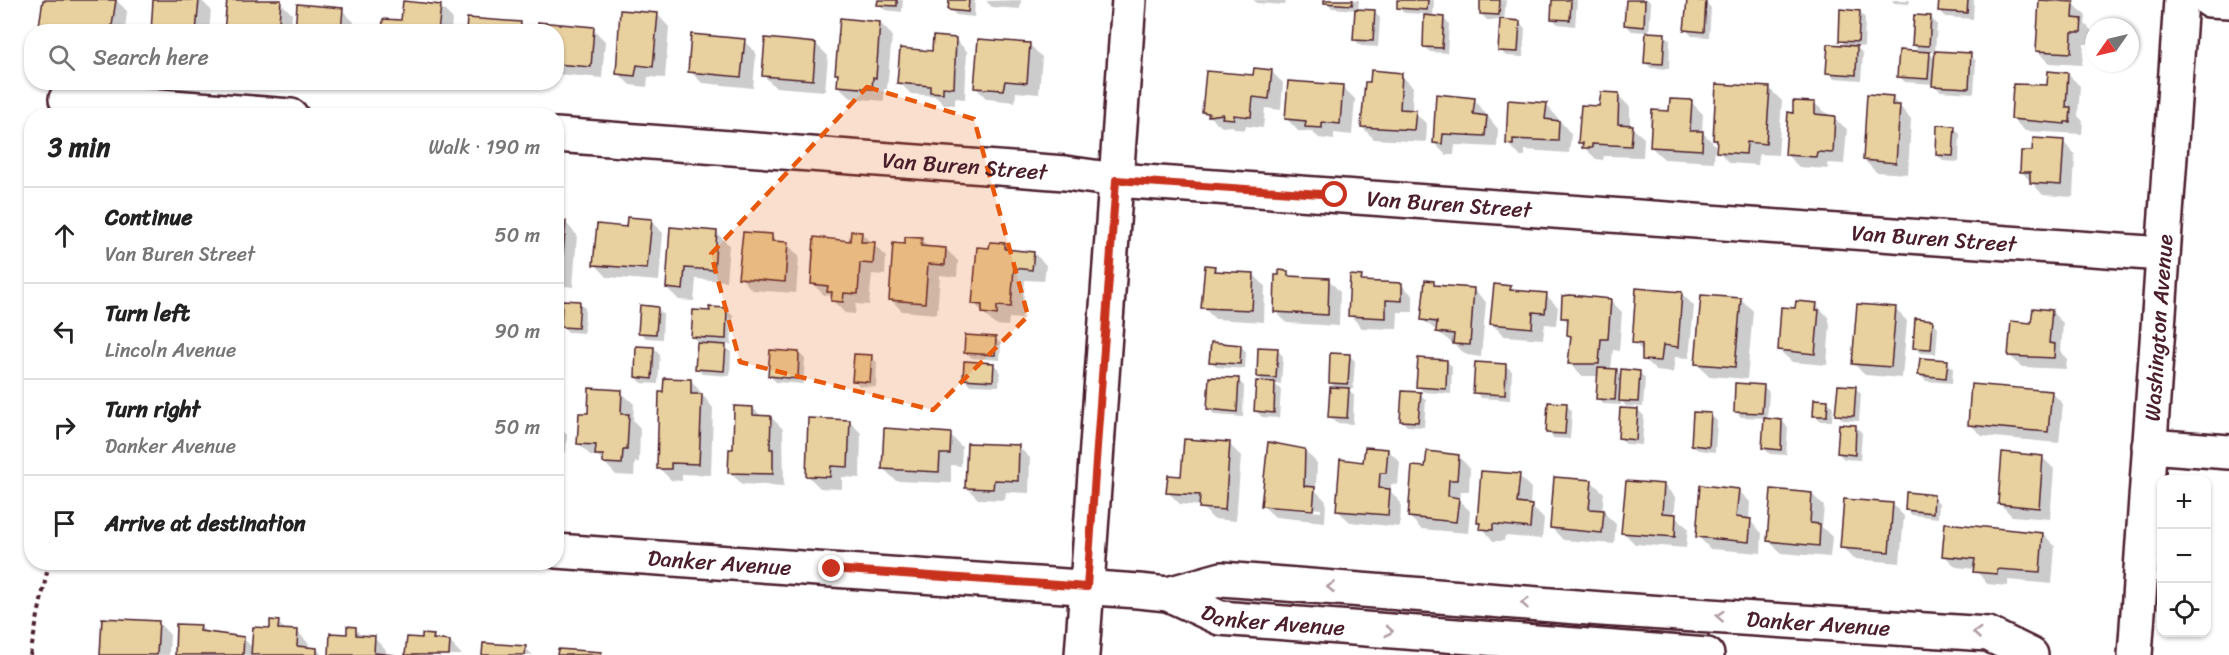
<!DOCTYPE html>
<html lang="en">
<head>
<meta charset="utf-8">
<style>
	:root { --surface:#fff; --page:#f2f2f2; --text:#222; --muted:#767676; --line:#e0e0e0 }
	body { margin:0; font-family:Sriracha,sans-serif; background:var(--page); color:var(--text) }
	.controls { position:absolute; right:18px; bottom:18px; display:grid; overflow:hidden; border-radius:12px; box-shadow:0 2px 4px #0004 }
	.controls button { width:54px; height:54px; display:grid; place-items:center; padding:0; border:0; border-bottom:2px solid var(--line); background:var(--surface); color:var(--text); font:30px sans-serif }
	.compass { position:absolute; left:2085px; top:18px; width:54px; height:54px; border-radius:50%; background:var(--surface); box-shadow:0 2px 4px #0004; rotate:236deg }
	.stop { position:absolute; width:18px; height:18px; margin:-14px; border:4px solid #c8321e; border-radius:50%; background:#fff }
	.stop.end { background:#c8321e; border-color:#fff; box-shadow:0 2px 6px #0008 }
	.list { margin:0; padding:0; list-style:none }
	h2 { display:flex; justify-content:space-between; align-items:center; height:78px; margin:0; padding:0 24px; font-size:26px }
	h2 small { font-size:20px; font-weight:400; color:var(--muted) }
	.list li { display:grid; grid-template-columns:39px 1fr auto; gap:18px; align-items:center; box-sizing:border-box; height:96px; padding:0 24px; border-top:2px solid var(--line) }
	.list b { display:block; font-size:22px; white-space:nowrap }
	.list p { margin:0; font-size:20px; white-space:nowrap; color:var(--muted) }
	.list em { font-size:20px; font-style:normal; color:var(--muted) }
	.icon { flex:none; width:33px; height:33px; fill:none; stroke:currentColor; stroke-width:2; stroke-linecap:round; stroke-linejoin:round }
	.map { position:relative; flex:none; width:2229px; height:655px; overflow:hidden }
	.search { position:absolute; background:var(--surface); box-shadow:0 2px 4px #0004; left:24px; top:24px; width:540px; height:66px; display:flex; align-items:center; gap:15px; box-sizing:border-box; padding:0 21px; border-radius:24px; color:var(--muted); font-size:22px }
	.panel { position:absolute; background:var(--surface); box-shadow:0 2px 4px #0004; left:24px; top:108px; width:540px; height:462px; border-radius:24px }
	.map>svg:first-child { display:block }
	.shadow { fill:#0003; fill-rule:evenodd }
	.building { fill:#e9d19f; stroke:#4a1f2b; stroke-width:1.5 }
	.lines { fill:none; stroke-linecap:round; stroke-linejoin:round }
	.street-casing { stroke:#4a1f2b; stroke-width:38 }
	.secondary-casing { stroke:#4a1f2b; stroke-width:38 }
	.primary-casing { stroke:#4a1f2b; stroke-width:38 }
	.path { stroke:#4a1f2b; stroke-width:4; stroke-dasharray:4.5 4.5; stroke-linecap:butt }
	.street { stroke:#fff; stroke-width:33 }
	.secondary { stroke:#fff; stroke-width:33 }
	.primary { stroke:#fff; stroke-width:33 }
	.oneway { stroke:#ae9aa0 }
	.route { stroke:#c8321e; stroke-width:8 }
	.marked { fill:#e8590c; fill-opacity:0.2; stroke:#e8590c; stroke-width:4.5; stroke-dasharray:12 8; stroke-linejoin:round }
	.labels { text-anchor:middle; stroke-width:4.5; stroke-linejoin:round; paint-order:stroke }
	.street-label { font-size:22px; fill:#4a1f2b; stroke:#fff }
</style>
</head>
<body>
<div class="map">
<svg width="2229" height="655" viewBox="0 0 2229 655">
	<rect width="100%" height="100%" fill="#fff"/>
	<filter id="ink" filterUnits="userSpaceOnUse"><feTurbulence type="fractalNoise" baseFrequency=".0167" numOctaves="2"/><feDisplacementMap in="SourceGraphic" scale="12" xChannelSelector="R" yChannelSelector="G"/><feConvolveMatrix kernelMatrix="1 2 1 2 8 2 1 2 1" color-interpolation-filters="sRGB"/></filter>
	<g filter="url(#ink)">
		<!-- shadow -->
		<g class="shadow">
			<path d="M44,0h72l11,11 -2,21h-85z"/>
			<path d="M155,0h46l10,10 -2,22h-57z"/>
			<path d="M228,0l52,2 12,12 -1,18h-65z"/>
			<path d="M879,0h24l-1,12 -17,-2 -6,-6z"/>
			<path d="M950,0h25l-1,17 -18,-2 -6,-6z"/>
			<path d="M1021,0l-1,9 -28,-2 -6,-6z"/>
			<path d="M1254,0h32l-1,5 -29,-2z"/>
			<path d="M1326,0h33l-1,11 16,1 6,6 -2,29 -17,-1 -6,-6 2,-30 -25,-2z"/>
			<path d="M1399,0h35l-1,17 10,1 6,6 -2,29 -17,-1 -6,-6 2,-32 -22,-1 -6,-6z"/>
			<path d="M1482,0h24l-2,21 15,1 6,6 -2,29 -17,-1 -6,-6 2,-30h-15l-6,-6z"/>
			<path d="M1553,0h24l-2,26 -17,-2 -6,-5z"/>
			<path d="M1627,0h21l3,3 -2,31 15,1 6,5 -1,29 -18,-1 -6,-6 2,-30 -15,-1 -6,-6z"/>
			<path d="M1892,0h18l-1,4 -15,-1z"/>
			<path d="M1940,0h34l-1,19 -27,-2 -6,-6z"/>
			<path d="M1705,2l6,6 -2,29 -17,-1 -6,-6z"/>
			<path d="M2074,4l12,12 -1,8 8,8 -1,12h-8l-2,21 -33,-2 -12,-12z"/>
			<path d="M440,6l12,12 -1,14h-67z"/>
			<path d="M342,10l12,12 -1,10h-56z"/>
			<path d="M1860,12l5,6 -1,29 -8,-1 7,8 -2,26 -27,-2 -6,-6 19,-25 -7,-7z"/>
			<path d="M657,14l12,13 -4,51 -17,-1 -1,10 -17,-2 -12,-12z"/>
			<path d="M1931,18l6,6 -2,28 -8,-1 9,9 34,-5 6,6 -2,32 -34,-2 -6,-7 -29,-2 -6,-6 22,-23 -8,-8z"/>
			<path d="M520,23l8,9h-61z"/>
			<path d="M880,23l12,12 -5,54h-3v12l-33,-3 -13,-12 -1,-12z"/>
			<path d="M593,29l12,12 -3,37 -46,-4v-42z"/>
			<path d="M955,39l12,12 -2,48 -10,-1v7l-11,-1 -8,-8 -25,-2 -12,-12 34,-30z"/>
			<path d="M744,41l12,12 -3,35 -51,-5 -12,-12z"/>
			<path d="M816,44l12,12 -3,35 -50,-4 -12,-12z"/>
			<path d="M1030,45l12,12 -3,37 -23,-2 -1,10 -28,-3 -12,-12z"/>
			<path d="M1271,71l12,12 -2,27 -16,-2 -2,20 -17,-2 -1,4 -9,-1 -4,-3 -10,1 -18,-15 51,-35z"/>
			<path d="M2068,74l12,12 -2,30 5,5 -1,13 -57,-3 -12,-12 36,-33z"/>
			<path d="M1401,75l12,12 -1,24 15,13 -1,18 -52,-3 -12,-12z"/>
			<path d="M1343,87l12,12 -3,36 -18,-2v7l-15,-2 -7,-6 -14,-1 -12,-13z"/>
			<path d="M1770,89l12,12 -4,54 -19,-1 -1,11 -28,-2 -12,-12v-7l-4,-4z"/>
			<path d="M1618,95l12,12v19l14,12 -1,19 -39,-1 -1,4 -7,-1 -17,-17 22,-34z"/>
			<path d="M1892,98l19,21 -3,55 -32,-2 -12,-12z"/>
			<path d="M1474,99l24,30 -1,18 -42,-2 -1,10h-8l-12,-12z"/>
			<path d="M1691,102l12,12 -1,18 13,13 -1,17 -50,-3 -13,-12z"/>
			<path d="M1546,104l25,30 -2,19 -44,-3v6h-5l-12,-12z"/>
			<path d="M1815,104l32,25 -3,35 -16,-1v6l-29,-2 -12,-12 7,-40z"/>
			<path d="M1954,128l6,6 -1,28 -16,-1 -6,-6z"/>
			<path d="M2063,142l12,12 -2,43 -30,-2 -22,-24 12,-18z"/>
			<path d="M556,219l9,3 12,13 -4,52 -17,-2z"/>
			<path d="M651,221l12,12 -4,48 -52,-4 -12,-13 32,-35z"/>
			<path d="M672,229l45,4 12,12 -3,36 -30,-2 -2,22 -15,-1 -12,-12z"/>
			<path d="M861,233l25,23 -1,19 -13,-1 -3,31 -13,-1 -1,10 -10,-1 -12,-12v-5l-9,-1 -12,-12z"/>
			<path d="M772,236l7,7 8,1 12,12 -3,37 -44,-3 -12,-13z"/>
			<path d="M921,240l8,8 17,1 12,12 -1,16 -17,-2 -3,39 -35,-3 -12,-12 16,-53z"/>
			<path d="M1004,244l7,7 23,2 12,12 -2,16 -19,-1 -3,39 -13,-1 -1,8 -13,-1 -21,-22 17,-53z"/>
			<path d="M1214,267l6,6 33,1 12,12 -1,36 -49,-3 -12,-12z"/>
			<path d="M1287,272l6,6 35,1 12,13 -1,34 -52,-3 -12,-12z"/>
			<path d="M1361,277l5,6 35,1 12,12v16h-15l-1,17 -35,-1 -12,-13z"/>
			<path d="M1433,283l4,3 37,4 12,12 -5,55 -14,-2 -44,-35z"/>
			<path d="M1510,287l5,5 31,3 12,12 -2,18 -11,-1 -2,15 -39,-3 -12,-12z"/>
			<path d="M1682,294l12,12 -5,52 -14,-1 -2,16 -17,-2 -12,-12v-7l-11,-10z"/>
			<path d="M1741,299l12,12 -6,68 -38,-3 -12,-12z"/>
			<path d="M1610,300l12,12 -3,39 -6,-1 -2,20 5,1 6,6 17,-5 6,6 -2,29 -17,-1 -5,-5v4l-18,-1 -5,-6 1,-22h-17l-12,-12 2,-26 -3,-3 1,-11 -8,-7z"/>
			<path d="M579,302l6,6 -1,25 -16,-1 -6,-6z"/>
			<path d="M1816,304l12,13 2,7 -3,41 -35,-3 -13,-12z"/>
			<path d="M657,308l6,6 -1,25 -16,-1 -6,-6z"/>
			<path d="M1895,309l12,12 -5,57 -37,-3 -12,-12z"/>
			<path d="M727,310l6,6 -2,29 -8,-1 8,8 -1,24 -28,-2 -5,-6 1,-26 -5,-5 18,-24z"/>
			<path d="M2051,311l12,12 -2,29 6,6 -1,11 -44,-2 -13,-12z"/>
			<path d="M1932,321l6,6 -2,27 -16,-1 -6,-6z"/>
			<path d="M995,338l6,6 -1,16 -28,-2 -6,-6z"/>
			<path d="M1241,346l5,6 -1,17 -28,-2 -6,-6z"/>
			<path d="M654,348l6,6 -2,30 -16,-1 -6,-6z"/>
			<path d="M1277,350l6,6 -2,28 -7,-1 7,7 -2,28 -17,-1 -6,-6 9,-28 -7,-6z"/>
			<path d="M799,353l6,6 -2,25 -27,-2 -6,-6z"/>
			<path d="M1349,355l6,6 -2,28h-5l6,6 -1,29 -17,-1 -6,-6 7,-28 -7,-7z"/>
			<path d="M871,357l6,5 -1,25 -16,-1 -6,-6z"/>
			<path d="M1447,361l5,6 -1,27 -27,-2 -6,-6z"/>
			<path d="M1947,362l6,6 -1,15 -26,-2 -6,-6z"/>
			<path d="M994,365l6,5 -1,16 -29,-1 -6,-6z"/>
			<path d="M1506,366l6,5 -2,29 -29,-2 -6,-6z"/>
			<path d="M691,380l22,28 -2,67 -29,-1v7l-11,-1 -12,-12z"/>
			<path d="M1238,380l6,6 -1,31 -28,-2 -6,-6z"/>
			<path d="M556,386l3,2 -2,36 10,11 -1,18 -10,-1z"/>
			<path d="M1763,386l6,6 -2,28 15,1 6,6 -2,28 -16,-1 -6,-6 2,-30 -25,-1 -6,-6z"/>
			<path d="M1855,388l6,6 -2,27 -16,-1 -6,-6z"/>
			<path d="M621,392l13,12 -1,16 7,8 -1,34h-4l-1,14 -18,-1 -18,-19h-7l-12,-12 10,-29z"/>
			<path d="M2051,392l12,12 -4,39 -77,-7 -12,-12z"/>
			<path d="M1420,394l6,6 -2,27 -17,-1 -6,-6z"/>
			<path d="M1827,401l6,6 -1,14h-11l-6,-6z"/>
			<path d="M1566,405l6,6 -2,28 -17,-1 -5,-6z"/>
			<path d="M753,408l9,9h9l12,12 1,57 -42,-2 -13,-12 5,-22z"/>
			<path d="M1638,410l6,6 -2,29 -16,-1 -6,-6z"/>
			<path d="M1711,415l6,6 -2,31 -17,-2 -6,-5z"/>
			<path d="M849,421l12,12 -1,45 -18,-1v12l-22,-1 -12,-12z"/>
			<path d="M1856,427l6,6 -2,27 -16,-1 -6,-6z"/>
			<path d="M950,435l12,12 -1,19 -10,-1v18l-55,-2 -12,-12z"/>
			<path d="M1229,444l12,12 -5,65 -23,-2 -12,-13 -21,-2 -12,-12z"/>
			<path d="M1018,446l12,12 -1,35 -23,-1 -1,8 -27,-1 -12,-12z"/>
			<path d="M1388,450l12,12 -2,23 -7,-1v8l10,11 -1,24 -50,-5 -13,-12 28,-47z"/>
			<path d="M1305,451l12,12 -1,28 10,10 -1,21 -50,-5 -13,-12zM1274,505l47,4v3l-47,-4z"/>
			<path d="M1458,456l12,12 -1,23h-8l-1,10 10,10 -2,22 -47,-4 -12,-13 18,-47z"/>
			<path d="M2042,457l12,12 -4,50 -38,-3 -12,-12z"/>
			<path d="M1519,476l12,12 -1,18 14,12 -2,21 -37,-3 -1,5h-11l-15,-19z"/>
			<path d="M1591,481l13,12 -2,18 14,13 -2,20 -51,-4 -12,-13z"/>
			<path d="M1664,485l12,13 -2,18 14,12 -2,20 -51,-4 -12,-12z"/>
			<path d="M1738,490l12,12 -1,18 13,13 -1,20 -51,-4 -12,-13z"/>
			<path d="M1812,494l12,12 -2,21 10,10 -2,20 -49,-4 -12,-12z"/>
			<path d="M1933,497l6,6 -1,15 -26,-3 -6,-6z"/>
			<path d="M1892,504l12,12 -4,47 -46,-4 -12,-12z"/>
			<path d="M2043,534l12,12 -3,38 -44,-4v6l-21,-2 -12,-15 -19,-2 -12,-12z"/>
			<path d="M158,622l12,13 -1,20h-68z"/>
			<path d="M278,623l9,8h10l12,13v5h8l5,6h-146l24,-29 7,7 36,5 10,10z"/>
			<path d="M355,629l9,8 10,1 12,12v5h-56z"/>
			<path d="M433,636l5,5 12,1 12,13h-55l17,-15z"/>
			<path d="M525,648l8,7h-49z"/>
		</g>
		<!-- building -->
		<g class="building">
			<path d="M43,0h73l-5,32h-73z"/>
			<path d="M153,0h46l-3,32h-45z"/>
			<path d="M227,0h54l-3,32h-54z"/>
			<path d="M878,0h19v6l-20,-1z"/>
			<path d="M949,0h20l-1,12 -20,-2z"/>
			<path d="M1324,0h29l-1,5 -28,-2z"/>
			<path d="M1397,0h31l-1,10 -30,-2z"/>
			<path d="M1480,0h20l-1,15 -19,-1z"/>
			<path d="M1552,0h19l-1,20 -19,-1z"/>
			<path d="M1626,0h19l-1,27 -20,-2z"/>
			<path d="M1687,0l19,1 -2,31 -20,-2z"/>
			<path d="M1939,0h29l-1,13 -29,-2z"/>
			<path d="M2039,0l35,2 -1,16 9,1 -1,13h-9l-1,21 -35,-2z"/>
			<path d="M403,1l38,4 -3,27h-56l1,-13 18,1z"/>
			<path d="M297,4l46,4 -2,24h-46z"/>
			<path d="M1355,9l20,1 -2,31 -20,-1z"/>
			<path d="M1840,9l20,2 -2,31 -19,-1z"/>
			<path d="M620,10l38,3 -5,54 -16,-2 -2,11 -19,-2z"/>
			<path d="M1424,15l20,2 -2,31 -19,-1z"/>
			<path d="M1914,15l17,1 -2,30 -17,-1z"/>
			<path d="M467,18l54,4 -1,10h-54z"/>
			<path d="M840,18l40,4 -4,56 -3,-1 -1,12 -35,-3 1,-12h-3z"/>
			<path d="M1500,19l20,2 -2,31 -20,-1z"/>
			<path d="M538,22l56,5 -3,40 -35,-3v-32h-18z"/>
			<path d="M1646,32l19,1 -2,31 -19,-1z"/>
			<path d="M691,34l54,5 -4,38 -53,-5z"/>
			<path d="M933,36l23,2 -2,50 -11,-1v6l-13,-1v-6l-33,-3 3,-35 32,3z"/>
			<path d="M765,38l51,5 -3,37 -51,-4z"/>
			<path d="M978,39l52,4 -3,40 -22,-2 -2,9 -29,-2z"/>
			<path d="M1828,44l29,2 -1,29 -30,-2z"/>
			<path d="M1899,50l31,2 -2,27 -31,-2z"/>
			<path d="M1935,51l36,2 -2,35 -37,-2z"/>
			<path d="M1254,68l18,2 -3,29 -16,-2 -2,20 -17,-2v4l-12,-1 1,-4 -15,2 1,-3 -7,-1 4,-41 47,4z"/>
			<path d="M1371,70l31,3 -2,36 16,1 -2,20 -53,-3 4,-45h5z"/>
			<path d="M2048,71l20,2 -2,34h5l-1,15h-5v2l-54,-5 2,-35 34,1z"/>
			<path d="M1288,81l55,4 -3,39 -18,-2v6l-17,-1 1,-6 -21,-2z"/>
			<path d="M1716,84l54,3 -4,57 -19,-2 -1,12 -30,-2 1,-12h-4z"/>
			<path d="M1601,92l18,1 -1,31 15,1 -2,21 -39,-2v4h-10l1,-5h-5l3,-38 18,1z"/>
			<path d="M1436,94l39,4 -2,16 14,2 -2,20 -42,-2 -1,10 -9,-1z"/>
			<path d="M1867,94l26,2 -1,9h8l-4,58 -33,-3z"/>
			<path d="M1670,99l22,1 -2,31h13l-1,19 -52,-3 2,-37 17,1z"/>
			<path d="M1508,100l39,3 -2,16 14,2 -1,20 -45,-2v6l-7,-1z"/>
			<path d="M1793,101l22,1v12l20,2 -2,37 -16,-1 -1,5 -31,-2 3,-43 5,1z"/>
			<path d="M1937,125l18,1 -2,30 -17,-1z"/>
			<path d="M2033,138l31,2 -3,45 -31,-2v-11h-10l1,-21h11z"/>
			<path d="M627,217l25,2 -5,50 -54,-4 4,-41 29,3z"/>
			<path d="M556,220l10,1 -5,55 -5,-1z"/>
			<path d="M670,227l47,4 -3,39 -29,-2 -2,22 -17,-2z"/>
			<path d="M851,231l11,1 -1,10h14l-2,22 -13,-1 -2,31 -14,-1 -1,9 -12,-1 1,-9h-5l1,-6 -17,-2 3,-47 36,4z"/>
			<path d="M743,232l29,2v7l16,1 -3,40 -47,-4z"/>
			<path d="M905,237l17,1 -1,8 25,2 -1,17 -17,-1 -3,39 -36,-3 4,-57 12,1z"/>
			<path d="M990,242l15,1v6l29,3 -2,18 -18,-2 -3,39 -14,-1v9l-15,-2v-8l-10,-1 5,-57 12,1z"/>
			<path d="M1205,265l10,1 -1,5 40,2 -2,37 -51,-2z"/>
			<path d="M1279,270l9,1v5l41,2 -1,37 -54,-3 1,-37h4z"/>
			<path d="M1350,275l12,1 -1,5 41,2v18l-16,-1v18l-38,-2z"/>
			<path d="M1425,280l9,1v4l40,3 -4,57 -17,-1 1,-10 -18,-2 1,-10 -16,-2z"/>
			<path d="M1494,284l17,2 -1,4 37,3 -2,20 -12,-1 -1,16 -42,-4z"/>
			<path d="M1636,288l46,4 -4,55 -15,-2 -2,16 -19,-1v-16l-10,-1z"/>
			<path d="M1570,295l41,4 -3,40h-7l-2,25h-31l3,-28 -4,-1 1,-17h-7l1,-22z"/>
			<path d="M1701,295l40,3 -6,69 -40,-3z"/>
			<path d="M562,300l18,1 -2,27 -17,-1z"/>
			<path d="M1796,301l21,2 -1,7h3l-4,44 -37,-4 3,-43 14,1z"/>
			<path d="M1857,304l39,3 -5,60 -39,-3z"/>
			<path d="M640,305l18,2 -2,27 -18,-1z"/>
			<path d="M709,307l18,1 -1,31 -35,-2 2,-27 17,1z"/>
			<path d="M2033,308l19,2 -3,33 6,1 -1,14 -46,-2 3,-35 20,2z"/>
			<path d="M1915,318l18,2 -2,29 -18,-1z"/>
			<path d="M965,335l31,2 -1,18 -31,-2z"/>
			<path d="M1211,342l30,3 -1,19 -31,-2z"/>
			<path d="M697,343l29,2 -2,26 -29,-2z"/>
			<path d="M636,346l18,1 -2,32 -17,-2z"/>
			<path d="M1258,347l20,1 -2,30 -19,-1z"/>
			<path d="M770,350l29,2 -1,27 -30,-3z"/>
			<path d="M1330,353l20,1 -2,30 -19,-1z"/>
			<path d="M854,354l18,1 -2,27 -18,-1z"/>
			<path d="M1418,358l29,2 -1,29 -30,-2z"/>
			<path d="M1920,358l28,2 -2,18 -28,-3z"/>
			<path d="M964,361l30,2 -1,18 -30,-2z"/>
			<path d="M1475,362l31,2 -1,31 -32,-2z"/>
			<path d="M1598,368l19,1 -2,31 -19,-1z"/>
			<path d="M1621,369l19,2 -2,31 -19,-1z"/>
			<path d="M1209,377l30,1 -2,34 -30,-3z"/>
			<path d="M664,378l27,1v15h11l-3,70 -28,-1v6h-14l2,-77h4z"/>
			<path d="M1256,381l19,1 -1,31 -20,-2z"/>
			<path d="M1735,383l29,2 -2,28 -28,-1z"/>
			<path d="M1971,384l81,7 -4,41 -80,-7z"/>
			<path d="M1838,385l18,1 -2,30 -19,-1z"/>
			<path d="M1330,387l19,1 -2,30 -19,-1z"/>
			<path d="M589,388l33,2 -1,24h8l-2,36h-4l-1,14 -19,-1v-8h-8l1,-10 -19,-1 2,-31h9z"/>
			<path d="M1402,391l19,1 -3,30 -18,-1z"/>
			<path d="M1814,399l14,1 -1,16h-14z"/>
			<path d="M1548,402l19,1 -2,31 -19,-1z"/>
			<path d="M734,406l19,1v8l18,1 -1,33h3v25l-45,-1 1,-24h4z"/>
			<path d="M1620,408l18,1 -2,31 -18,-2z"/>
			<path d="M1693,412l18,1 -2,34 -18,-2z"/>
			<path d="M808,418l42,2 -2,47 -17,-1 -1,11 -24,-1z"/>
			<path d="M1764,418l18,2 -1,30 -19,-2z"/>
			<path d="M1839,424l17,1 -1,30 -18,-2z"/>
			<path d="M884,428l67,5 -1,21h-10l-1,18 -57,-3z"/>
			<path d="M1184,439l46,3 -5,68 -26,-2 1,-13 -34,-2 2,-18 13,1z"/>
			<path d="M1268,442l37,7 -1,37 11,1 -2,23 -52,-4z"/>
			<path d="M967,443l52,2 -1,36 -24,-1 -1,9 -28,-1z"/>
			<path d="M1365,447l23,2 -2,24h-6l-1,15 11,1 -2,26 -52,-4 4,-52 23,3z"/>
			<path d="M1427,451l32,4 -2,25h-8l-1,16 11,2 -3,24 -48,-5 4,-51 13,1z"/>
			<path d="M2002,452l41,4 -4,52 -41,-4z"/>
			<path d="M1481,471l39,3 -3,29 15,2 -2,23 -37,-4v6l-14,-1 1,-6h-3z"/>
			<path d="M1554,477l38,3 -3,29 15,1 -2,23 -52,-5z"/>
			<path d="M1626,481l38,3 -2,29 14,1 -1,23 -54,-4z"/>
			<path d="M1700,485l39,4 -3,28 15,2 -2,23 -53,-5z"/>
			<path d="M1771,489l41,4 -2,30 10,1 -1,22 -52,-5z"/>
			<path d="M1906,492l28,3 -1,18 -28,-3z"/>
			<path d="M1844,499l49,4 -4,49 -49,-4z"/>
			<path d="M1945,523l98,10 -3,39 -43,-3v5l-24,-2 2,-13 -33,-3z"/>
			<path d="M102,618l57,3 -2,34h-57z"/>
			<path d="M270,620l9,1 -1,8 20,1 -1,16 20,2v7h-66l2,-28 17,1z"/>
			<path d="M176,624l25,1 -1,6 44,6 -1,18h-68z"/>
			<path d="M347,626l9,1v8l19,1 -1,17 21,2h-66l1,-22 17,1z"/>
			<path d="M422,634l12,1 -1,4 17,2 -1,14h-44l2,-18 15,1z"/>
			<path d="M483,643l43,3 -1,9h-43z"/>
			<path d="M558,649l44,3 -1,3h-44z"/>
		</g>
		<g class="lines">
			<!-- street casing -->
			<g class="street-casing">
				<g id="street">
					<path d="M2209,0l20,1"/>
					<path d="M66,99l225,17"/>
					<path id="s1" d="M556,135l509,38 51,7 1047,74"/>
					<path d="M2149,446l80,6"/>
					<path id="s2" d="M556,551l582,40 30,3 52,24 487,37"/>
					<path id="s3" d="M1168,594l54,-15 380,30 386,25 43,21"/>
				</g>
			</g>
			<!-- secondary casing -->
			<g class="secondary-casing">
				<path id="secondary" d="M1082,655l47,-655"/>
			</g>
			<!-- primary casing -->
			<g class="primary-casing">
				<g id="primary">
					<path id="s4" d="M2135,655l46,-655"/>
				</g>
			</g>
			<!-- path -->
			<path class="path" d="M30,655l19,-93"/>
			<!-- street -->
			<use href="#street" class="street"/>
			<!-- secondary -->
			<use href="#secondary" class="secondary"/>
			<!-- primary -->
			<use href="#primary" class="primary"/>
		</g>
		<!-- one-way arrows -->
		<defs><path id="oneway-chevron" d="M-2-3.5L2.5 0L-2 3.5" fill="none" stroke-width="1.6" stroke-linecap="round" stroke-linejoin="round" transform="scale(1.5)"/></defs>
		<g class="oneway">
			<use href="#oneway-chevron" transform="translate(1331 587) rotate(-176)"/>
			<use href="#oneway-chevron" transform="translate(1525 603) rotate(-176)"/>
			<use href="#oneway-chevron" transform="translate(1720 616) rotate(-176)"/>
			<use href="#oneway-chevron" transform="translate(1389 631) rotate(4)"/>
			<use href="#oneway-chevron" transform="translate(1977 633) rotate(-176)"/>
		</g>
	</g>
	<g class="lines" filter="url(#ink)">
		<!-- route -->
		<path class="route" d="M832,569l255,18 29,-407 219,15"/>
	</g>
	<!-- marked area -->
	<path class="marked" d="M867,87l107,32 54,197 -95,94 -193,-48 -29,-108z"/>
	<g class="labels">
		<!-- street labels -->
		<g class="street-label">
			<text dy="8" stroke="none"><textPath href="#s1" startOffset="410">Van Buren Street</textPath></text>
			<text dy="8" stroke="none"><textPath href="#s1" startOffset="896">Van Buren Street</textPath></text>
			<text dy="8" stroke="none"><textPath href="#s1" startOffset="1382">Van Buren Street</textPath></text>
			<text dy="8" stroke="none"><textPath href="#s4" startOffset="328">Washington Avenue</textPath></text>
			<text dy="8" stroke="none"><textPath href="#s2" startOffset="164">Danker Avenue</textPath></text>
			<text dy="8" stroke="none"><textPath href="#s2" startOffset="724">Danker Avenue</textPath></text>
			<text dy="8" stroke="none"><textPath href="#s3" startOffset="654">Danker Avenue</textPath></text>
		</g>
	</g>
</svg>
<div class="controls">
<button>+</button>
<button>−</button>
<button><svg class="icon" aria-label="locate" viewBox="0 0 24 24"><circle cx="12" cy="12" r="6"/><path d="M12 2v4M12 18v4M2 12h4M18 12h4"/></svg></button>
</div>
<svg class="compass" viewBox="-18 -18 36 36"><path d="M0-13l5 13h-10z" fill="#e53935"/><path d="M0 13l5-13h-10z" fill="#767676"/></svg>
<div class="stop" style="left:1335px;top:195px"></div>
<div class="stop end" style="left:832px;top:569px"></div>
<div class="search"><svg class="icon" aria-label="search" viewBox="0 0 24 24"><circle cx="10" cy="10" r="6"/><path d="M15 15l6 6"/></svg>Search here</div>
<section class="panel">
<h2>3 min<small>Walk · 190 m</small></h2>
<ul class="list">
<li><svg class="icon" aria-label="ahead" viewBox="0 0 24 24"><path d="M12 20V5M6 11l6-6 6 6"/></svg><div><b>Continue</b><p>Van Buren Street</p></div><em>50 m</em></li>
<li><svg class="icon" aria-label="left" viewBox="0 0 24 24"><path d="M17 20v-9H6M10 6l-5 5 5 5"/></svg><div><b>Turn left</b><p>Lincoln Avenue</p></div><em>90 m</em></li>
<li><svg class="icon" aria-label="right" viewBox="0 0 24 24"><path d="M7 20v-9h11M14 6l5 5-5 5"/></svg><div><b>Turn right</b><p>Danker Avenue</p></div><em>50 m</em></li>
<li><svg class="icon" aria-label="arrive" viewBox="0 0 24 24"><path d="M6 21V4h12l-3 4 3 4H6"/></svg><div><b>Arrive at destination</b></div></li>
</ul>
</section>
</div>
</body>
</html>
